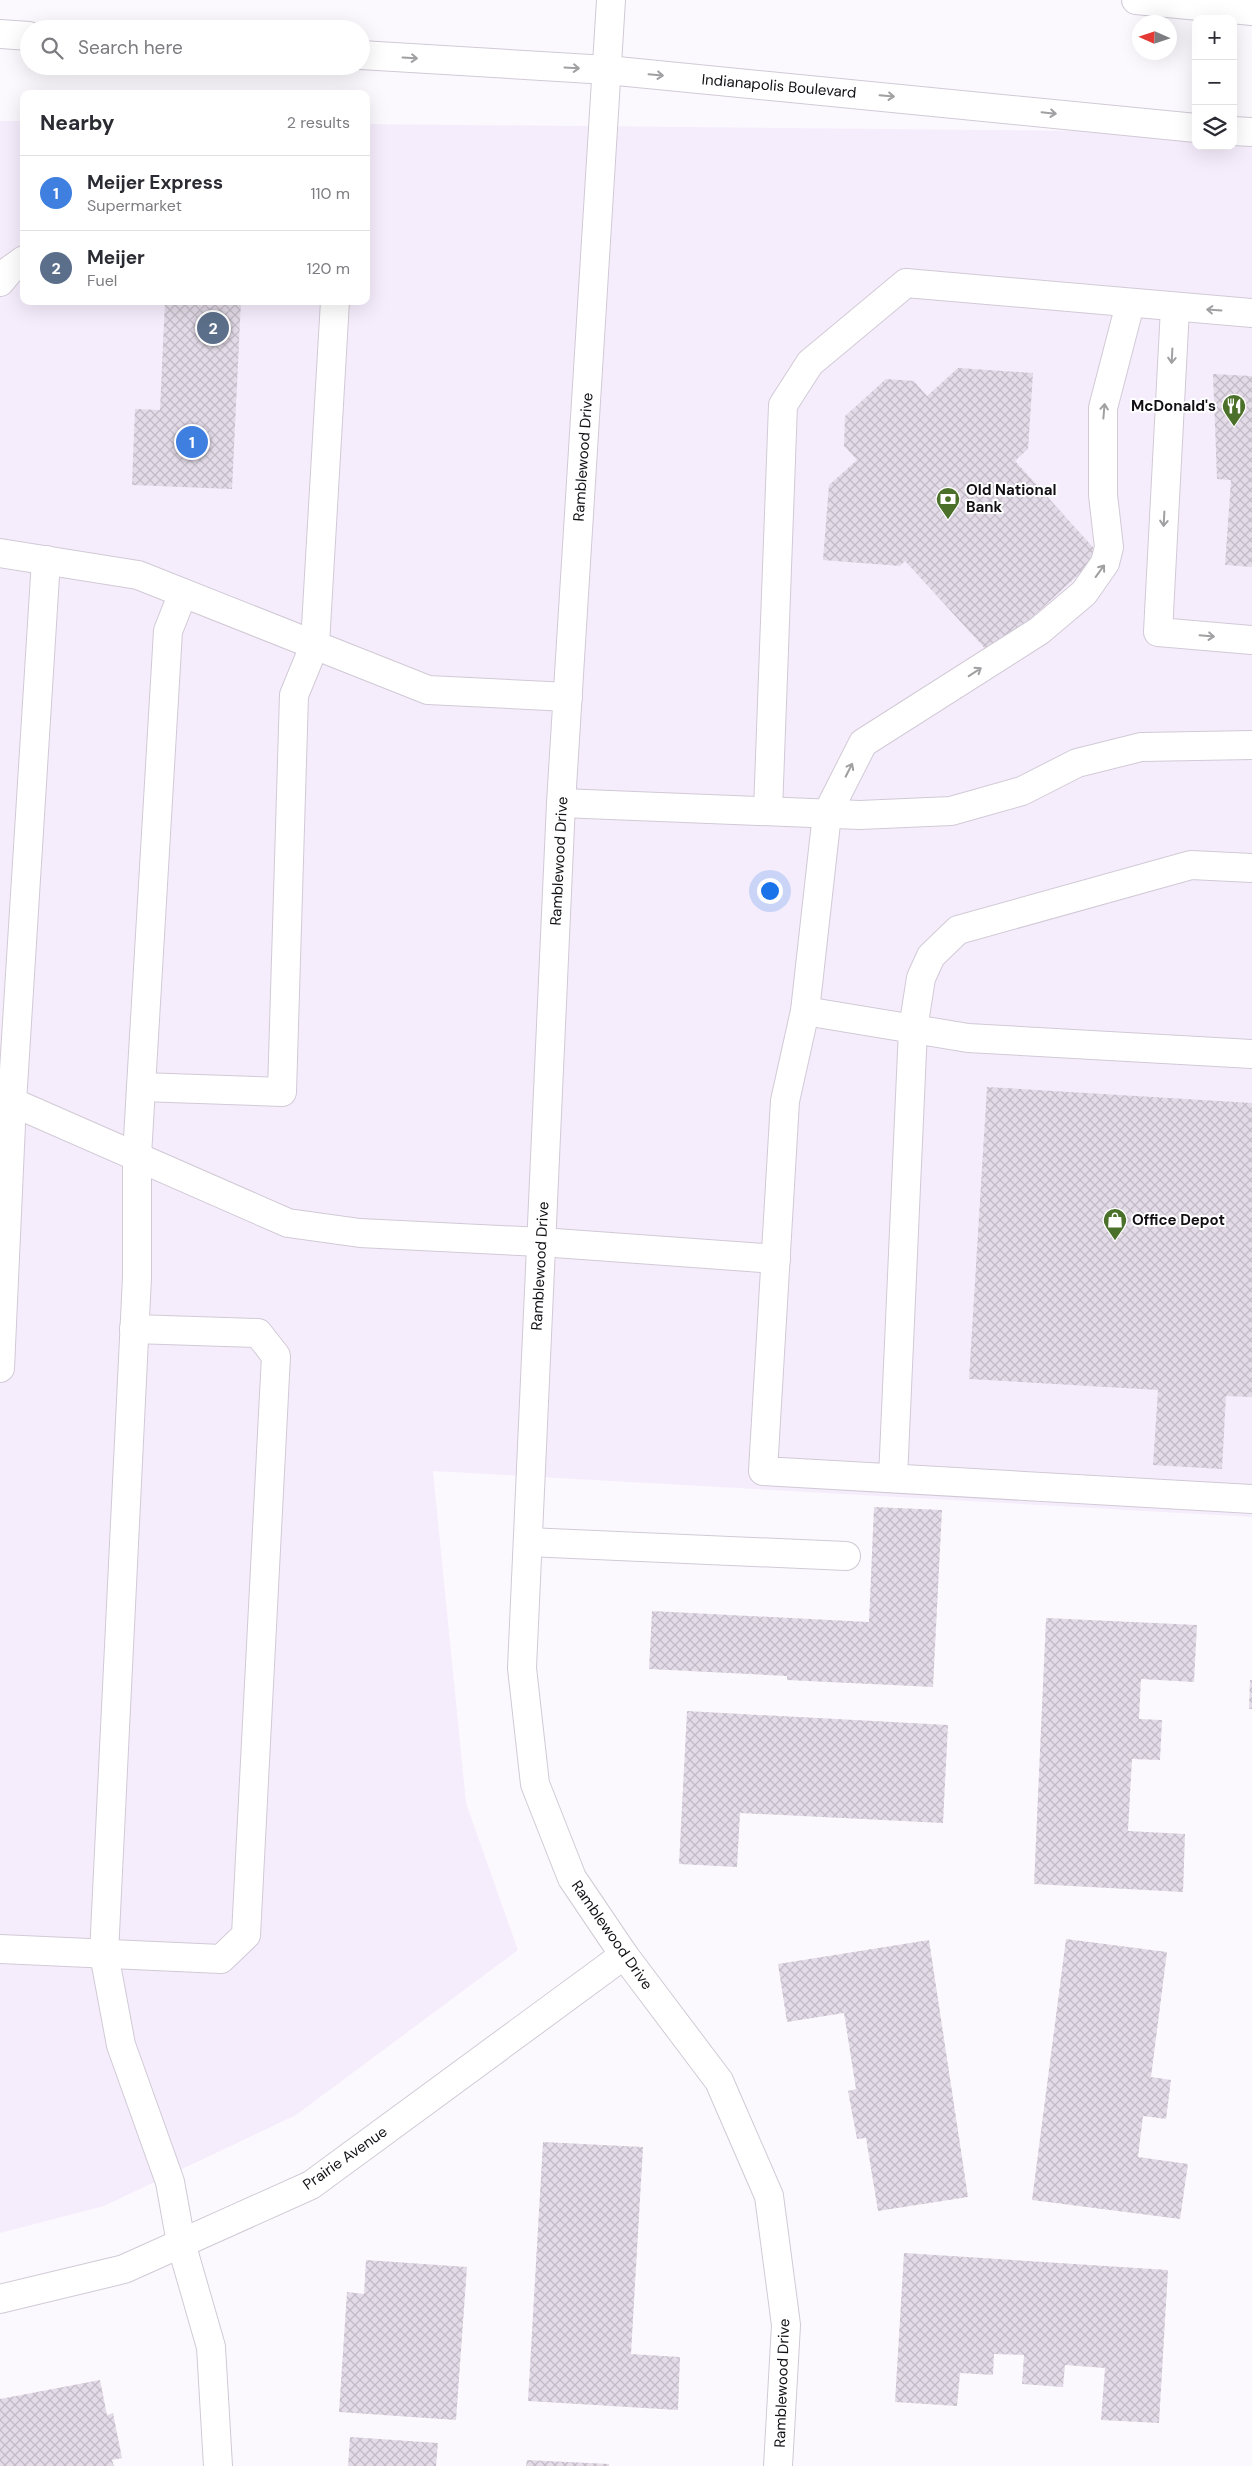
<!DOCTYPE html>
<html lang="en">
<head>
<meta charset="utf-8">
<style>
	:root { --surface:#fff; --page:#f2f2f3; --text:#2b2b33; --muted:#7c7c81; --line:#e1e1e2; --accent:#d93025 }
	body { margin:0; font-family:"DM Sans",sans-serif; background:var(--page); color:var(--text) }
	.controls { position:absolute; right:15px; top:15px; display:grid; overflow:hidden; border-radius:10px; box-shadow:0 5px 20px #0002 }
	.controls button { width:45px; height:45px; display:grid; place-items:center; padding:0; border:0; border-bottom:1px solid var(--line); background:var(--surface); color:var(--text); font:25px sans-serif }
	.compass { position:absolute; left:1132px; top:15px; width:45px; height:45px; border-radius:50%; background:var(--surface); box-shadow:0 5px 20px #0002; rotate:273deg }
	.you { position:absolute; left:769px; top:890px; width:18px; height:18px; margin:-12px; border:4px solid #fff; border-radius:50%; background:#1a73e8; box-shadow:0 0 0 8px #1a73e833 }
	.badge { display:grid; place-items:center; width:32px; height:32px; border-radius:50%; background:var(--accent); color:#fff; font-size:16px; font-weight:700 }
	.pin { position:absolute; translate:-50% -50%; border:2px solid #fff; box-shadow:0 1px 5px #0006 }
	.list { margin:0; padding:0; list-style:none }
	h2 { display:flex; justify-content:space-between; align-items:center; height:65px; margin:0; padding:0 20px; font-size:21px }
	h2 small { font-size:16px; font-weight:400; color:var(--muted) }
	.list li { display:grid; grid-template-columns:32px 1fr auto; gap:15px; align-items:center; box-sizing:border-box; height:75px; padding:0 20px; border-top:1px solid var(--line) }
	.list b { display:block; font-size:19px; white-space:nowrap }
	.list p { margin:0; font-size:16px; white-space:nowrap; color:var(--muted) }
	.list em { font-size:16px; font-style:normal; color:var(--muted) }
	.icon { flex:none; width:28px; height:28px; fill:none; stroke:currentColor; stroke-width:2; stroke-linecap:round; stroke-linejoin:round }
	.map { position:relative; flex:none; width:1252px; height:2466px; overflow:hidden }
	.search { position:absolute; background:var(--surface); box-shadow:0 5px 20px #0002; left:20px; top:20px; width:350px; height:55px; display:flex; align-items:center; gap:12px; box-sizing:border-box; padding:0 18px; border-radius:28px; color:var(--muted); font-size:19px }
	.panel { position:absolute; background:var(--surface); box-shadow:0 5px 20px #0002; left:20px; top:90px; width:350px; height:215px; border-radius:10px }
	.map>svg:first-child { display:block }
	.built { fill:#f6edfc }
	.building { fill:url(#building-cross-hatch) }
	.lines { fill:none; stroke-linecap:round; stroke-linejoin:round }
	.minor-casing { stroke:#d1cad6; stroke-width:30 }
	.highway-casing { stroke:#d1cad6; stroke-width:30 }
	.minor { stroke:#fff; stroke-width:28 }
	.highway { stroke:#fff; stroke-width:28 }
	.oneway { stroke:#a09fa1 }
	.labels { text-anchor:middle; stroke-width:4; stroke-linejoin:round; paint-order:stroke }
	.street-label { font-size:15px; fill:#121014; stroke:#fff }
	.poi-label { font-size:15px; font-weight:bold; fill:#121014; stroke:#fff; text-anchor:start }
</style>
</head>
<body>
<div class="map">
<svg width="1252" height="2466" viewBox="0 0 1252 2466">
	<defs>
		<pattern id="building-cross-hatch" width="8" height="8" patternUnits="userSpaceOnUse" patternTransform="scale(1.25)"><rect width="8" height="8" fill="#e3dbe8"/><path d="M0 0l8 8M0 8l8-8" fill="none" stroke="#c2bbc6"/></pattern>
	</defs>
	<rect width="100%" height="100%" fill="#fcf9fe"/>
	<!-- built -->
	<path class="built" d="M0,121h24v180h342v-177l830,8v14h37v-12l19,3v1380l-819,-46 33,332 52,147 -222,165 -192,91 -104,27z"/>
	<!-- building -->
	<g class="building">
		<path d="M165,301h76l-9,188 -100,-4 3,-76 25,1z"/>
		<path d="M958,368l75,5 -5,76 -13,12 85,94 -109,100 -86,-94 -5,5 -77,-6 6,-75 28,-25 -13,-14 1,-30 41,-37 28,2 13,15z"/>
		<path d="M1213,374l39,2v191l-27,-2 6,-85 -14,-1z"/>
		<path d="M987,1087l265,16v294l-26,-1 -4,73 -69,-4 5,-75 -189,-11z"/>
		<path d="M874,1507l68,3 -9,177 -146,-7v-4l-138,-7 3,-58 217,11z"/>
		<path d="M1046,1618l151,7 -3,57 -53,-3 -2,40 23,1 -2,40 -28,-1 -4,72 57,3 -2,58 -149,-8z"/>
		<path d="M1250,1680h2v29h-3z"/>
		<path d="M687,1711l261,14 -5,98 -203,-10 -3,54 -58,-3z"/>
		<path d="M1066,1939l101,13 -16,125 20,3 -5,39 -23,-3 -5,41 50,7 -8,55 -148,-19z"/>
		<path d="M929,1940l39,257 -90,14 -12,-73 -9,1 -9,-48 8,-2 -12,-76 -57,9 -9,-58z"/>
		<path d="M543,2142l100,5 -12,207 49,3 -2,53 -150,-9z"/>
		<path d="M904,2253l264,17 -9,153 -58,-3 4,-52 -40,-3 -2,22 -41,-3 2,-29 -30,-1 -1,21 -33,-2 -3,33 -62,-4z"/>
		<path d="M366,2260l101,7 -11,153 -117,-8 8,-120 17,2z"/>
		<path d="M100,2380l7,35 6,-2 9,45 -10,2 2,6h-114v-67z"/>
		<path d="M350,2437l88,6 -2,23h-88z"/>
		<path d="M527,2460l82,4v2h-83z"/>
	</g>
	<g class="lines">
		<!-- minor casing -->
		<g class="minor-casing">
			<g id="minor">
				<path d="M611,0l-50,803 -39,865 13,116 37,94 52,77 95,126 50,115 17,129 -8,141"/>
				<path d="M0,282l10,-12 14,-10"/>
				<path d="M1130,304l-27,104v87l6,52 -4,16 -21,30 -45,38 -176,112 -36,71 -22,197 -20,90 -22,370 489,28"/>
				<path d="M1175,308l-17,324 94,8"/>
				<path d="M0,553l138,22 290,115 140,7"/>
				<path d="M183,593l-15,38 -27,456 -4,69v121l-33,677 17,91 49,137 11,61 30,104 7,119"/>
				<path d="M561,803l299,12 91,-4 71,-20 55,-28 64,-16 111,-2"/>
				<path d="M768,811l15,-406 27,-42 96,-80 346,30"/>
				<path d="M805,1011l163,27 284,16"/>
				<path d="M141,1087l141,5 12,-397 21,-51 20,-343"/>
				<path d="M0,1101l12,1 276,121 72,10 181,9 235,17"/>
				<path d="M0,1368l12,-266 34,-542"/>
				<path d="M893,1478l20,-449 8,-51 10,-22 27,-26 233,-65 61,3"/>
				<path d="M528,1542l318,14"/>
				<path d="M0,1949l221,10 25,-24 30,-579 -18,-23 -124,-4"/>
				<path d="M0,2299l124,-30 187,-84 313,-230"/>
			</g>
		</g>
		<!-- highway casing -->
		<g class="highway-casing">
			<g id="highway">
				<path d="M1136,0l116,11"/>
				<path d="M0,34l29,2"/>
				<path d="M361,55l246,15 589,58"/>
				<path d="M1233,131l19,1"/>
			</g>
		</g>
		<!-- minor -->
		<use href="#minor" class="minor"/>
		<!-- highway -->
		<use href="#highway" class="highway"/>
	</g>
	<!-- one-way arrows -->
	<defs><path id="oneway-shaft" d="M-6 0H5M1.5-3L5.5 0L1.5 3" fill="none" stroke-width="1.6" stroke-linecap="round" stroke-linejoin="round" transform="scale(1.25)"/></defs>
	<g class="oneway">
		<use href="#oneway-shaft" transform="translate(410 58) rotate(3)"/>
		<use href="#oneway-shaft" transform="translate(572 68) rotate(3)"/>
		<use href="#oneway-shaft" transform="translate(656 75) rotate(5)"/>
		<use href="#oneway-shaft" transform="translate(887 96) rotate(5)"/>
		<use href="#oneway-shaft" transform="translate(1049 113) rotate(6)"/>
		<use href="#oneway-shaft" transform="translate(1214 310) rotate(-176)"/>
		<use href="#oneway-shaft" transform="translate(1172 356) rotate(93)"/>
		<use href="#oneway-shaft" transform="translate(1104 411) rotate(-85)"/>
		<use href="#oneway-shaft" transform="translate(1164 519) rotate(93)"/>
		<use href="#oneway-shaft" transform="translate(1100 571) rotate(-54)"/>
		<use href="#oneway-shaft" transform="translate(1207 636) rotate(5)"/>
		<use href="#oneway-shaft" transform="translate(975 672) rotate(-33)"/>
		<use href="#oneway-shaft" transform="translate(849 770) rotate(-63)"/>
	</g>
	<!-- icons -->
	<defs>
		<g id="restaurant-pin" transform="scale(1.25)"><path d="M0 17L-7.5 6A9.5 9.5 0 1 1 7.5 6Z" fill="#4b7029" stroke="#fff"/><path d="M-5-6h1v4h1v-4h1v4h1v-4h1v5L-1.5 .5V6h-2V.5L-5-1ZM5-6V6H3V1.5H1.5Q1.5-4 5-6Z" fill="#fff"/></g>
		<g id="bank-pin" transform="scale(1.25)"><path d="M0 17L-7.5 6A9.5 9.5 0 1 1 7.5 6Z" fill="#4b7029" stroke="#fff"/><path d="M-6-4H6V4H-6ZM0-2.3a2.3 2.3 0 1 0 0 4.6a2.3 2.3 0 1 0 0-4.6Z" fill="#fff"/></g>
		<g id="shop-pin" transform="scale(1.25)"><path d="M0 17L-7.5 6A9.5 9.5 0 1 1 7.5 6Z" fill="#4b7029" stroke="#fff"/><path d="M-5-2.5h2.3a2.7 3.5 0 0 1 5.4 0H5L5.5 6h-11ZM-1.5-2.5h3a1.5 2.3 0 0 0-3 0Z" fill="#fff"/></g>
	</defs>
	<g fill-rule="evenodd">
		<use href="#restaurant-pin" x="1234" y="406"/>
		<use href="#bank-pin" x="948" y="499"/>
		<use href="#shop-pin" x="1115" y="1220"/>
	</g>
	<g class="labels">
		<!-- street labels -->
		<g class="street-label">
			<text transform="translate(779 86) rotate(5)" y="5">Indianapolis Boulevard</text>
			<text transform="translate(583 457) rotate(-86)" y="5">Ramblewood Drive</text>
			<text transform="translate(559 861) rotate(-87)" y="5">Ramblewood Drive</text>
			<text transform="translate(540 1266) rotate(-87)" y="5">Ramblewood Drive</text>
			<text transform="translate(612 1935) rotate(55)" y="5">Ramblewood Drive</text>
			<text transform="translate(345 2158) rotate(-35)" y="5">Prairie Avenue</text>
			<text transform="translate(782 2383) rotate(-88)" y="5">Ramblewood Drive</text>
		</g>
		<!-- poi labels -->
		<g class="poi-label">
			<text x="1216" y="411" text-anchor="end">McDonald's</text>
			<text x="966" y="495">Old National<tspan x="966" dy="17">Bank</tspan></text>
			<text x="1132" y="1225">Office Depot</text>
		</g>
	</g>
</svg>
<div class="controls">
<button>+</button>
<button>−</button>
<button><svg class="icon" aria-label="layers" viewBox="0 0 24 24"><path d="M12 4l9 5-9 5-9-5zM3 14l9 5 9-5"/></svg></button>
</div>
<svg class="compass" viewBox="-18 -18 36 36"><path d="M0-13l5 13h-10z" fill="#e53935"/><path d="M0 13l5-13h-10z" fill="#7c7c81"/></svg>
<div class="you"></div>
<div class="pin badge" style="left:192px;top:442px;background:#3f7fe0">1</div>
<div class="pin badge" style="left:213px;top:328px;background:#5c6f8a">2</div>
<div class="search"><svg class="icon" aria-label="search" viewBox="0 0 24 24"><circle cx="10" cy="10" r="6"/><path d="M15 15l6 6"/></svg>Search here</div>
<section class="panel">
<h2>Nearby<small>2 results</small></h2>
<ul class="list">
<li><span class="badge" style="background:#3f7fe0">1</span><div><b>Meijer Express</b><p>Supermarket</p></div><em>110 m</em></li>
<li><span class="badge" style="background:#5c6f8a">2</span><div><b>Meijer</b><p>Fuel</p></div><em>120 m</em></li>
</ul>
</section>
</div>
</body>
</html>
